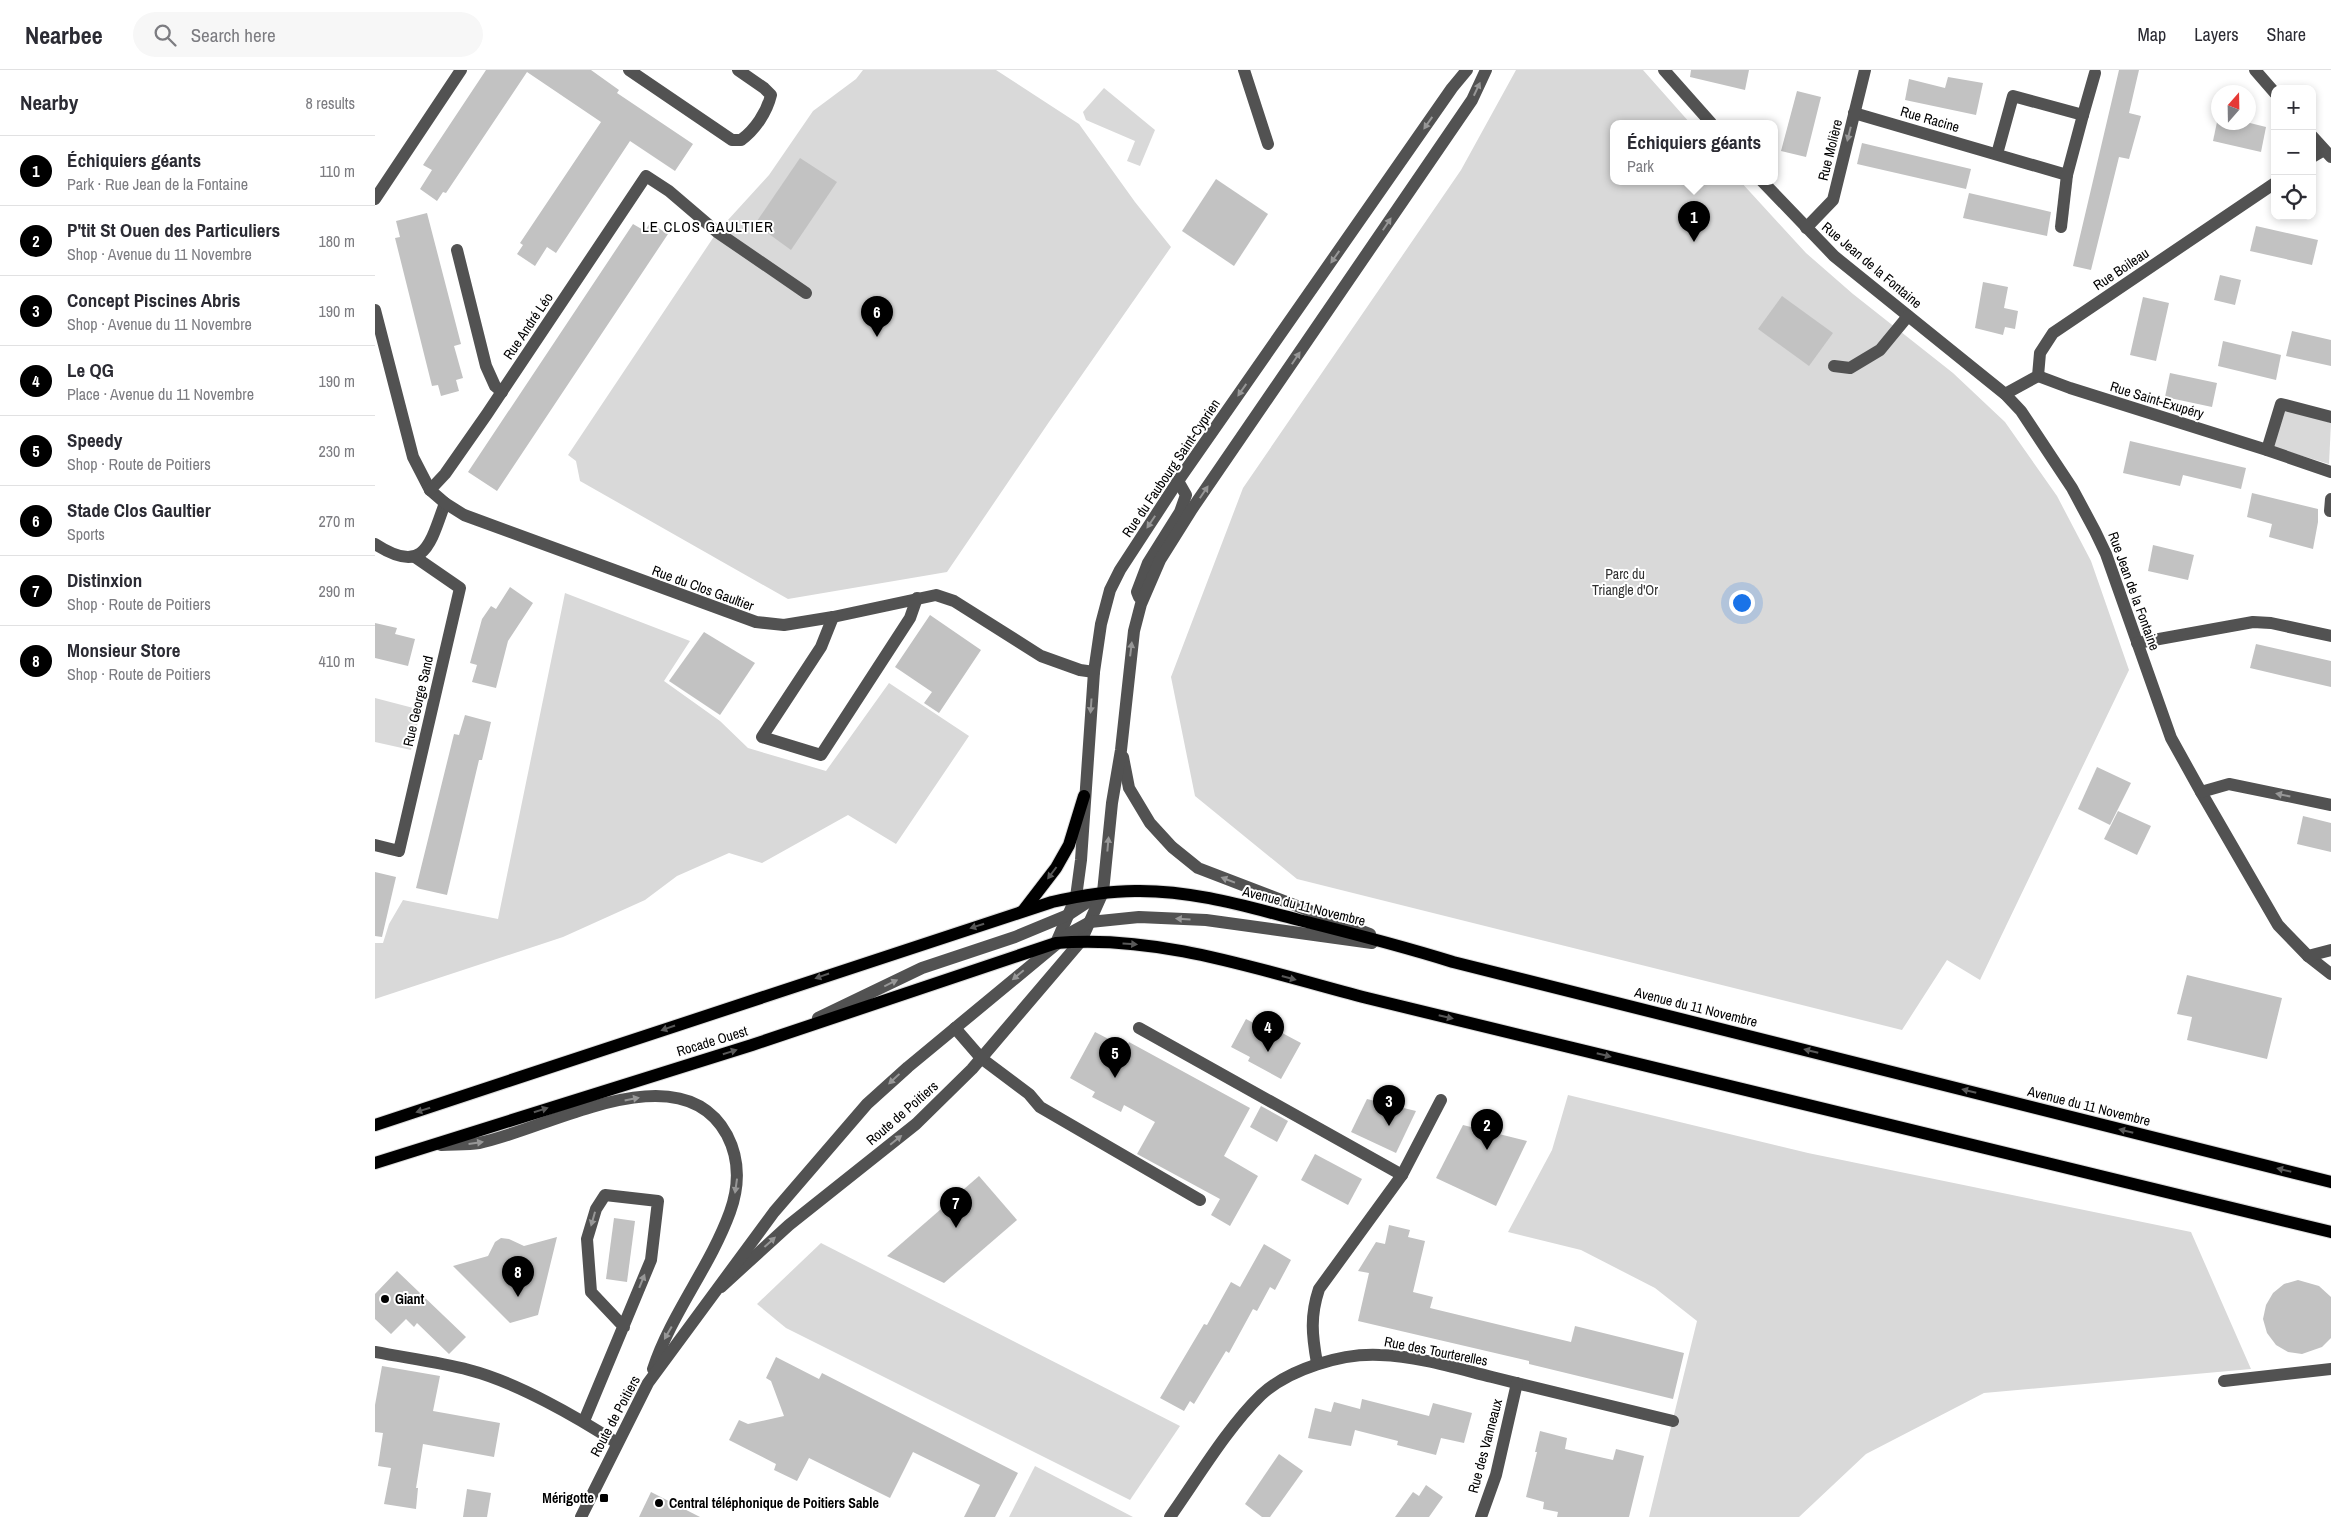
<!DOCTYPE html>
<html lang="en">
<head>
<meta charset="utf-8">
<style>
	:root { --surface:#fff; --page:#f7f7f7; --text:#2b2b33; --muted:#7c7c81; --line:#e1e1e2; --accent:#000 }
	body { margin:0; font-family:"Archivo Narrow",sans-serif; background:var(--page); color:var(--text) }
	.controls { position:absolute; right:15px; top:15px; display:grid; overflow:hidden; border-radius:10px; box-shadow:0 2px 8px #0003 }
	.controls button { width:45px; height:45px; display:grid; place-items:center; padding:0; border:0; border-bottom:1px solid var(--line); background:var(--surface); color:var(--text); font:25px sans-serif }
	.compass { position:absolute; left:1836px; top:15px; width:45px; height:45px; border-radius:50%; background:var(--surface); box-shadow:0 2px 8px #0003; rotate:20deg }
	.you { position:absolute; left:1366px; top:532px; width:18px; height:18px; margin:-12px; border:4px solid #fff; border-radius:50%; background:#1a73e8; box-shadow:0 0 0 8px #1a73e833 }
	.badge { display:grid; place-items:center; width:32px; height:32px; border-radius:50%; background:var(--accent); color:#fff; font-size:16px; font-weight:700 }
	.pin { position:absolute; translate:-50% -41px; filter:drop-shadow(0 1px 2px #0008) }
	.pin::after { content:''; position:absolute; top:26px; width:18px; height:15px; background:inherit; clip-path:polygon(0 0,100% 0,50% 100%) }
	.popup { position:absolute; left:1235px; top:50px; width:168px; height:65px; box-sizing:border-box; display:grid; place-content:center; border-radius:10px; background:var(--surface); filter:drop-shadow(0 1px 4px #0005); font-size:16px; white-space:nowrap; color:var(--muted) }
	.popup b { font-size:19px; color:var(--text) }
	.popup::after { content:''; position:absolute; left:50%; top:100%; margin-left:-10px; border:10px solid transparent; border-top-color:var(--surface) }
	.list { margin:0; padding:0; list-style:none }
	h2 { display:flex; justify-content:space-between; align-items:center; height:65px; margin:0; padding:0 20px; font-size:21px }
	h2 small { font-size:16px; font-weight:400; color:var(--muted) }
	.list li { display:grid; grid-template-columns:32px 1fr auto; gap:15px; align-items:center; box-sizing:border-box; height:70px; padding:0 20px; border-top:1px solid var(--line) }
	.list b { display:block; font-size:19px; white-space:nowrap }
	.list p { margin:0; font-size:16px; white-space:nowrap; color:var(--muted) }
	.list em { font-size:16px; font-style:normal; color:var(--muted) }
	.icon { flex:none; width:28px; height:28px; fill:none; stroke:currentColor; stroke-width:2; stroke-linecap:round; stroke-linejoin:round }
	.map { position:relative; flex:none; width:1956px; height:1447px; overflow:hidden }
	header { display:flex; align-items:center; gap:30px; box-sizing:border-box; height:70px; padding:0 25px; background:var(--surface); border-bottom:1px solid var(--line) }
	header strong { font-size:24px }
	nav { display:flex; gap:28px; margin-inline-start:auto; font-size:18px }
	.search { width:350px; height:45px; background:var(--page); display:flex; align-items:center; gap:12px; box-sizing:border-box; padding:0 18px; border-radius:28px; color:var(--muted); font-size:19px }
	main { display:flex }
	aside { flex:1; background:var(--surface) }
	.map>svg:first-child { display:block }
	.green { fill:#d9d9d9 }
	.building { fill:#c2c2c2 }
	.lines { fill:none; stroke-linecap:round; stroke-linejoin:round }
	.major-casing { stroke:#dbdbdb; stroke-width:14 }
	.minor { stroke:#525252; stroke-width:12 }
	.major { stroke:#000; stroke-width:12 }
	.oneway { fill:#979797 }
	.oneway2 { fill:#595959 }
	.poi-dot { fill:#000; stroke:#fff; stroke-width:2 }
	.labels { text-anchor:middle; stroke-width:4; stroke-linejoin:round; paint-order:stroke }
	.street-label { font-size:14px; fill:#000; stroke:#fff }
	.park-label { font-size:14px; fill:#303030; stroke:#fff }
	.poi-label { font-size:14px; font-weight:bold; fill:#000; stroke:#fff; text-anchor:start }
	.neighbourhood-label { font-size:15px; letter-spacing:1px; fill:#000; stroke:#fff }
</style>
</head>
<body>
<header>
<strong>Nearbee</strong>
<div class="search"><svg class="icon" aria-label="search" viewBox="0 0 24 24"><circle cx="10" cy="10" r="6"/><path d="M15 15l6 6"/></svg>Search here</div>
<nav><a>Map</a><a>Layers</a><a>Share</a></nav>
</header>
<main>
<aside>
<h2>Nearby<small>8 results</small></h2>
<ul class="list">
<li><span class="badge">1</span><div><b>Échiquiers géants</b><p>Park · Rue Jean de la Fontaine</p></div><em>110 m</em></li>
<li><span class="badge">2</span><div><b>P'tit St Ouen des Particuliers</b><p>Shop · Avenue du 11 Novembre</p></div><em>180 m</em></li>
<li><span class="badge">3</span><div><b>Concept Piscines Abris</b><p>Shop · Avenue du 11 Novembre</p></div><em>190 m</em></li>
<li><span class="badge">4</span><div><b>Le QG</b><p>Place · Avenue du 11 Novembre</p></div><em>190 m</em></li>
<li><span class="badge">5</span><div><b>Speedy</b><p>Shop · Route de Poitiers</p></div><em>230 m</em></li>
<li><span class="badge">6</span><div><b>Stade Clos Gaultier</b><p>Sports</p></div><em>270 m</em></li>
<li><span class="badge">7</span><div><b>Distinxion</b><p>Shop · Route de Poitiers</p></div><em>290 m</em></li>
<li><span class="badge">8</span><div><b>Monsieur Store</b><p>Shop · Route de Poitiers</p></div><em>410 m</em></li>
</ul>
</aside>
<div class="map">
<svg width="1956" height="1447" viewBox="0 0 1956 1447">
	<rect width="100%" height="100%" fill="#fff"/>
	<!-- green -->
	<g class="green">
		<path d="M488,0h133l83,54 56,78 36,45 -122,175 -102,150 -159,27 -208,-118 -4,-20 -8,-6 149,-223 52,-57 44,-64 43,-32z"/>
		<path d="M1141,0h127l47,53h-76v58h126l66,72 47,41 100,79 52,49 52,74 34,65 38,109 -149,310 -33,-20 -45,70 -605,-151 -102,-83 -24,-119 72,-189 218,-318z"/>
		<path d="M729,18l51,42 -15,36 -13,-5 8,-20 -49,-21 -3,-8z"/>
		<path d="M1909,339l47,14 -2,41 -56,-17z"/>
		<path d="M190,523l125,48 -26,40 56,40 28,27 78,23 63,-88 80,53 -73,108 -48,-29 -86,48 -33,-10 -52,23 -32,24 -82,37 -188,62v-56h8l6,-19 14,-24 95,19z"/>
		<path d="M0,628l46,12 -10,40 -36,-8z"/>
		<path d="M1193,1025l240,58 383,79 60,137 -267,24 -118,61 -67,63h-150l48,-196 -42,-33 -74,-38 -73,-18 44,-82z"/>
		<path d="M446,1173l308,157 51,26 -50,74 -344,-172 -29,-24z"/>
		<path d="M660,1396l98,51h-124z"/>
	</g>
	<!-- building -->
	<g class="building">
		<path d="M111,0h105l28,20 -2,3 76,51 -18,27 -45,-30 -74,112 -9,-6 -12,19 -18,-12 6,-9 -3,-2 81,-121 -74,-50 -81,121 -3,-1 -6,9 -17,-12 12,-19 -9,-5z"/>
		<path d="M1316,0h58l-4,20 -55,-13z"/>
		<path d="M1744,0h20l-10,43 12,3 -12,43 -10,-2 -28,113 -18,-4z"/>
		<path d="M1573,7l35,6 -7,32 -71,-15 4,-21 36,9z"/>
		<path d="M1422,21l24,6 -15,60 -25,-6z"/>
		<path d="M1842,52h29l20,5 -5,25 -48,-11z"/>
		<path d="M1487,73l109,26 -5,20 -109,-25z"/>
		<path d="M425,88l37,24 -46,68 -36,-26z"/>
		<path d="M841,109l52,35 -34,52 -52,-35z"/>
		<path d="M1594,123l82,19 -4,24 -84,-18z"/>
		<path d="M52,143l34,131 -7,2 9,32 -7,2 3,11 -18,5 -3,-11 -6,1 -37,-148 5,-1 -4,-16z"/>
		<path d="M275,153l18,11 -171,257 -29,-19 165,-248 12,7z"/>
		<path d="M1881,156l62,14 -6,25 -62,-14z"/>
		<path d="M1845,205l21,5 -6,25 -21,-5z"/>
		<path d="M1608,212l25,5 -4,21 14,3 -3,18 -10,-2 -2,8 -28,-7z"/>
		<path d="M1407,226l51,37 -24,33 -51,-37z"/>
		<path d="M1768,227l26,6 -13,58 -26,-6z"/>
		<path d="M1917,261l39,9v26l-45,-10z"/>
		<path d="M1848,271l58,14 -5,25 -58,-14z"/>
		<path d="M1795,303l47,10 -5,24 -47,-10z"/>
		<path d="M1755,371l116,27 -5,21 -58,-14 -3,11 -57,-13z"/>
		<path d="M1877,423l66,16v13l-5,27 -44,-12 3,-13 -25,-7z"/>
		<path d="M1778,475l41,10 -6,25 -40,-9z"/>
		<path d="M135,517l23,16 -25,38 -12,47 -24,-6 5,-17 -7,-2 12,-44 9,-13 5,3z"/>
		<path d="M555,545l51,35 -42,63 -15,-10 8,-11 -37,-25z"/>
		<path d="M0,553l22,5 -2,6 20,5 -7,27 -33,-8z"/>
		<path d="M329,562l51,31 -35,52 -51,-34z"/>
		<path d="M1881,574l75,17v26l-81,-19z"/>
		<path d="M90,645l26,7 -9,38h-3l-32,135 -31,-7 38,-154 5,1z"/>
		<path d="M1722,697l34,16 -21,42 -32,-16z"/>
		<path d="M1743,741l33,15 -14,29 -33,-16z"/>
		<path d="M1928,746l28,7v29l-34,-8z"/>
		<path d="M0,802l21,5 -14,60 -7,-1z"/>
		<path d="M1812,905l95,23 -15,61 -80,-19 5,-23 -15,-3z"/>
		<path d="M871,949l19,10 2,-4 34,18 -20,36 -33,-18 2,-4 -19,-10z"/>
		<path d="M720,962l31,16 3,-6 121,66 -26,48 34,20 -28,50 -19,-11 9,-16 -83,-45 18,-32 -31,-17 -3,7 -29,-15 3,-5 -25,-14z"/>
		<path d="M992,1029l49,12 -20,42 -45,-21z"/>
		<path d="M886,1036l27,15 -11,21 -27,-15z"/>
		<path d="M1088,1055l64,16 -31,65 -60,-28z"/>
		<path d="M940,1084l47,25 -14,26 -47,-25z"/>
		<path d="M604,1106l38,44 -73,63 -57,-27z"/>
		<path d="M239,1148l21,3 -8,61 -21,-3z"/>
		<path d="M1014,1155l21,5 -2,7 17,4 -12,51 20,5 -3,11 141,34 4,-16 109,27 -11,46 -144,-35v-3l-171,-40 11,-48 -11,-2 18,-29 9,2z"/>
		<path d="M182,1167l-19,78 -28,8 -57,-57 35,-10 7,-14 6,-4 8,1 15,7z"/>
		<path d="M889,1174l27,16 -16,30 -5,-3 -13,24 -4,-2 -24,44 -3,-2 -32,53 -4,-3 -6,10 -24,-13 44,-74 3,1 24,-43 9,5z"/>
		<path d="M22,1201l69,66 -17,17 -32,-31 -3,4 -8,-8 -15,15 -16,-15v-25z"/>
		<path d="M1923,1210l21,6 12,11v41l-9,9 -20,7 -14,-2 -12,-7 -9,-12 -4,-14 3,-14 7,-12 11,-9z"/>
		<path d="M401,1287l43,22 3,-6 196,100 -23,44h-31l16,-32 -67,-33 -23,46 -81,-40 -12,23 -23,-11 2,-6 -47,-24 10,-20 9,4 36,-8 -13,-35 -5,-3z"/>
		<path d="M7,1296l58,10 -7,35 67,12 -6,34 -71,-13 -7,44h2l-2,21 -32,-5 7,-36 -13,-2 5,-33 -8,-1v-27z"/>
		<path d="M987,1329l67,17 4,-13 39,10 -8,30 -23,-5 -5,17 -39,-10 1,-4 -43,-11 -4,16 -43,-8 7,-30 16,4 3,-10 26,7z"/>
		<path d="M1165,1361l27,7 -2,11 39,9 9,2 3,-11 28,7 -15,61h-72l1,-5 -15,-3 1,-7 -18,-5 11,-45h-2z"/>
		<path d="M904,1384l24,17 -33,46h-8l-17,-13z"/>
		<path d="M1051,1415l17,12 -14,20h-34l18,-25 6,4z"/>
		<path d="M92,1419l24,4 -4,24h-24z"/>
		<path d="M276,1422l49,25h-61z"/>
	</g>
	<g class="lines">
		<!-- major casing -->
		<g class="major-casing">
			<g id="major">
				<path d="M648,841l33,-43 13,-23 15,-49"/>
				<path d="M0,1055l677,-223c27,-6 55,-11 83,-11 56,-1 110,15 164,29 52,13 103,26 154,42l878,220"/>
				<path d="M0,1093l377,-118 304,-102c105,-9 210,29 311,55l964,234"/>
			</g>
		</g>
		<!-- minor -->
		<g class="minor">
			<path d="M254,0l103,70h9c14,-10 26,-28 30,-45l-7,-7 -26,-18"/>
			<path d="M869,0l24,74"/>
			<path d="M1289,0l47,53"/>
			<path d="M1880,0l20,23"/>
			<path d="M1479,43l213,62 16,-60 -70,-19 -16,58"/>
			<path d="M1708,45l12,-42"/>
			<path d="M1937,66l19,21"/>
			<path d="M1937,87l12,-7"/>
			<path d="M1387,111l72,75 171,138 16,17 51,77 23,43 11,23 65,184 30,54 77,133 30,31 23,18"/>
			<path d="M0,129l86,-129"/>
			<path d="M1686,157l6,-52"/>
			<path d="M1431,158l27,-28 32,-130"/>
			<path d="M82,180l29,116 9,20 7,6"/>
			<path d="M0,240l38,147 17,33 15,13c-15,42 -21,73 -70,41"/>
			<path d="M1459,296l16,2 30,-18 28,-34"/>
			<path d="M1663,306l32,12 197,62 64,22"/>
			<path d="M1630,324l33,-18 2,-23 13,-20 222,-150"/>
			<path d="M1892,380l14,-46 50,13"/>
			<path d="M55,420l15,-16 42,-60 159,-238 23,15 48,41 89,61"/>
			<path d="M70,433l19,12 292,107 28,3 49,-8 103,-22 18,6 87,55 39,14 14,2"/>
			<path d="M1955,441l1,-12"/>
			<path d="M764,527l-2,-5 11,-29 32,-51 6,-17 -8,-14"/>
			<path d="M458,547l-12,30 -59,90 59,18 89,-137 7,-20"/>
			<path d="M1762,573l116,-21 18,1 60,13"/>
			<path d="M748,687l6,31 21,35 22,24 26,21 172,66"/>
			<path d="M1826,722l28,-8 102,21"/>
			<path d="M0,775l24,6 61,-263 -45,-31"/>
			<path d="M681,873l20,-46 5,-37 13,-188 7,-48 9,-34 10,-20 58,-89 274,-393 15,-18"/>
			<path d="M1933,886l23,-6"/>
			<path d="M443,948l104,-50 93,-31 53,-22 35,-23"/>
			<path d="M580,958l26,30 48,36 11,13 160,93"/>
			<path d="M764,958l263,147"/>
			<path d="M66,1075c12,-1 26,0 38,-2 67,-13 202,-94 248,-8 13,25 12,52 3,77 -20,55 -59,102 -77,157"/>
			<path d="M346,1217l68,-62 127,-101 56,-55 109,-128 22,-49 9,-89 9,-53 13,-119 7,-27 19,-44 32,-51 280,-409 14,-30"/>
			<path d="M0,1282c31,6 64,10 94,18 47,12 108,47 148,73"/>
			<path d="M942,1293c-5,-28 -7,-47 2,-74l83,-114 39,-75"/>
			<path d="M1849,1311l107,-12"/>
			<path d="M209,1351l67,-161 7,-59 -53,-6 -9,14 -9,30 4,53 33,35"/>
			<path d="M206,1447l67,-134 126,-171 93,-108 41,-37 162,-134 20,-11 49,-5 67,3 166,23"/>
			<path d="M795,1447c27,-38 57,-89 91,-122 28,-26 81,-42 119,-40 38,1 76,13 112,22 60,15 120,29 181,44"/>
			<path d="M1106,1447l15,-42 21,-92"/>
		</g>
		<!-- major -->
		<use href="#major" class="major"/>
	</g>
	<!-- one-way arrows -->
	<defs><path id="oneway-solid" d="M-6-.8H1V-3.2L6.5 0L1 3.2V.8H-6Z" transform="scale(1.25)"/></defs>
	<g class="oneway">
		<use href="#oneway-solid" transform="translate(1102 19) rotate(-65)"/>
		<use href="#oneway-solid" transform="translate(1053 53) rotate(125)"/>
		<use href="#oneway-solid" transform="translate(1474 64) rotate(104)"/>
		<use href="#oneway-solid" transform="translate(1012 154) rotate(-56)"/>
		<use href="#oneway-solid" transform="translate(960 187) rotate(125)"/>
		<use href="#oneway-solid" transform="translate(921 288) rotate(-56)"/>
		<use href="#oneway-solid" transform="translate(867 320) rotate(125)"/>
		<use href="#oneway-solid" transform="translate(829 422) rotate(-56)"/>
		<use href="#oneway-solid" transform="translate(776 452) rotate(124)"/>
		<use href="#oneway-solid" transform="translate(756 579) rotate(-83)"/>
		<use href="#oneway-solid" transform="translate(716 636) rotate(94)"/>
		<use href="#oneway-solid" transform="translate(1908 725) rotate(-168)"/>
		<use href="#oneway-solid" transform="translate(733 774) rotate(-85)"/>
		<use href="#oneway-solid" transform="translate(853 810) rotate(-159)"/>
		<use href="#oneway-solid" transform="translate(808 849) rotate(-177)"/>
		<use href="#oneway-solid" transform="translate(643 905) rotate(140)"/>
		<use href="#oneway-solid" transform="translate(516 913) rotate(-26)"/>
		<use href="#oneway-solid" transform="translate(519 1009) rotate(137)"/>
		<use href="#oneway-solid" transform="translate(257 1029) rotate(-11)"/>
		<use href="#oneway-solid" transform="translate(521 1070) rotate(-39)"/>
		<use href="#oneway-solid" transform="translate(101 1073) rotate(-8)"/>
		<use href="#oneway-solid" transform="translate(361 1116) rotate(98)"/>
		<use href="#oneway-solid" transform="translate(218 1149) rotate(106)"/>
		<use href="#oneway-solid" transform="translate(395 1172) rotate(-42)"/>
		<use href="#oneway-solid" transform="translate(267 1211) rotate(-68)"/>
		<use href="#oneway-solid" transform="translate(293 1263) rotate(120)"/>
	</g>
	<g class="oneway2">
		<use href="#oneway-solid" transform="translate(677 803) rotate(127)"/>
		<use href="#oneway-solid" transform="translate(602 856) rotate(162)"/>
		<use href="#oneway-solid" transform="translate(755 874) rotate(4)"/>
		<use href="#oneway-solid" transform="translate(447 906) rotate(161)"/>
		<use href="#oneway-solid" transform="translate(914 908) rotate(15)"/>
		<use href="#oneway-solid" transform="translate(1071 947) rotate(13)"/>
		<use href="#oneway-solid" transform="translate(293 958) rotate(161)"/>
		<use href="#oneway-solid" transform="translate(1436 981) rotate(-166)"/>
		<use href="#oneway-solid" transform="translate(355 982) rotate(-17)"/>
		<use href="#oneway-solid" transform="translate(1229 985) rotate(14)"/>
		<use href="#oneway-solid" transform="translate(1594 1021) rotate(-166)"/>
		<use href="#oneway-solid" transform="translate(48 1040) rotate(162)"/>
		<use href="#oneway-solid" transform="translate(166 1040) rotate(-17)"/>
		<use href="#oneway-solid" transform="translate(1751 1061) rotate(-166)"/>
		<use href="#oneway-solid" transform="translate(1909 1100) rotate(-166)"/>
	</g>
	<!-- markers -->
	<g class="poi-dot">
		<circle cx="10" cy="1229" r="5"/>
		<rect x="224" y="1423" width="10" height="10" rx="2.5"/>
		<circle cx="284" cy="1433" r="5"/>
	</g>
	<g class="labels">
		<!-- street labels -->
		<g class="street-label">
			<text transform="translate(1555 49) rotate(16)" y="5">Rue Racine</text>
			<text transform="translate(1455 80) rotate(-76)" y="5">Rue Molière</text>
			<text transform="translate(1497 195) rotate(40)" y="5">Rue Jean de la Fontaine</text>
			<text transform="translate(1746 199) rotate(-34)" y="5">Rue Boileau</text>
			<text transform="translate(153 256) rotate(-56)" y="5">Rue André Léo</text>
			<text transform="translate(1782 330) rotate(17)" y="5">Rue Saint-Exupéry</text>
			<text transform="translate(796 398) rotate(-56)" y="5">Rue du Faubourg Saint-Cyprien</text>
			<text transform="translate(328 518) rotate(20)" y="5">Rue du Clos Gaultier</text>
			<text transform="translate(1759 521) rotate(70)" y="5">Rue Jean de la Fontaine</text>
			<text transform="translate(43 631) rotate(-77)" y="5">Rue George Sand</text>
			<text transform="translate(929 836) rotate(14)" y="5">Avenue du 11 Novembre</text>
			<text transform="translate(1321 937) rotate(14)" y="5">Avenue du 11 Novembre</text>
			<text transform="translate(337 971) rotate(-17)" y="5">Rocade Ouest</text>
			<text transform="translate(1714 1036) rotate(14)" y="5">Avenue du 11 Novembre</text>
			<text transform="translate(527 1043) rotate(-41)" y="5">Route de Poitiers</text>
			<text transform="translate(1061 1281) rotate(11)" y="5">Rue des Tourterelles</text>
			<text transform="translate(240 1346) rotate(-62)" y="5">Route de Poitiers</text>
			<text transform="translate(1110 1376) rotate(-75)" y="5">Rue des Vanneaux</text>
		</g>
		<!-- park labels -->
		<g class="park-label">
			<text x="1250" y="509">Parc du<tspan x="1250" dy="16">Triangle d'Or</tspan></text>
		</g>
		<!-- poi labels -->
		<g class="poi-label">
			<text x="20" y="1234">Giant</text>
			<text x="219" y="1433" text-anchor="end">Mérigotte</text>
			<text x="294" y="1438">Central téléphonique de Poitiers Sable</text>
		</g>
		<!-- neighbourhood labels -->
		<g class="neighbourhood-label">
			<text x="333" y="162">LE CLOS GAULTIER</text>
		</g>
	</g>
</svg>
<div class="controls">
<button>+</button>
<button>−</button>
<button><svg class="icon" aria-label="locate" viewBox="0 0 24 24"><circle cx="12" cy="12" r="6"/><path d="M12 2v4M12 18v4M2 12h4M18 12h4"/></svg></button>
</div>
<svg class="compass" viewBox="-18 -18 36 36"><path d="M0-13l5 13h-10z" fill="#e53935"/><path d="M0 13l5-13h-10z" fill="#7c7c81"/></svg>
<div class="you"></div>
<div class="pin badge" style="left:1319px;top:172px">1</div>
<div class="popup"><b>Échiquiers géants</b>Park</div>
<div class="pin badge" style="left:1112px;top:1080px">2</div>
<div class="pin badge" style="left:1014px;top:1056px">3</div>
<div class="pin badge" style="left:893px;top:982px">4</div>
<div class="pin badge" style="left:740px;top:1008px">5</div>
<div class="pin badge" style="left:502px;top:267px">6</div>
<div class="pin badge" style="left:581px;top:1158px">7</div>
<div class="pin badge" style="left:143px;top:1227px">8</div>
</div>
</main>
</body>
</html>
